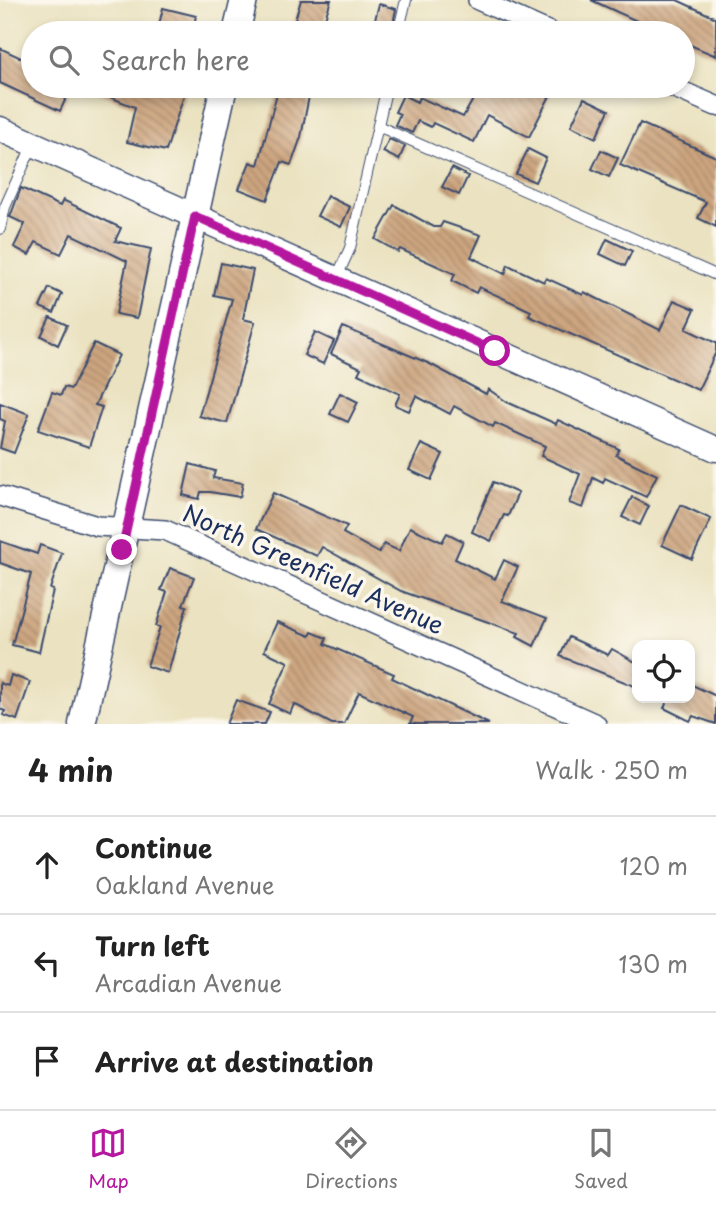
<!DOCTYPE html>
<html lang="en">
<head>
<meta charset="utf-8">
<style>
	:root { --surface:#fff; --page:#f2f2f2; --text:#222; --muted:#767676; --line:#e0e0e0; --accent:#b5179e }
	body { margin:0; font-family:"Playpen Sans",sans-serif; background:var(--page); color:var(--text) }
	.controls { position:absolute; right:21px; bottom:21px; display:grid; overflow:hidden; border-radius:14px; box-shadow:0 4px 10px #0003 }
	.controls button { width:63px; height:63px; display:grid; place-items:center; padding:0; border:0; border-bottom:2px solid var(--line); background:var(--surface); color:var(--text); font:35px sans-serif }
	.stop { position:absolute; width:21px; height:21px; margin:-16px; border:5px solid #b5179e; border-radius:50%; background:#fff }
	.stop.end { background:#b5179e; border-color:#fff; box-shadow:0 2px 7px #0008 }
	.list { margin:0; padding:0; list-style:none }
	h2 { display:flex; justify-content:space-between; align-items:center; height:91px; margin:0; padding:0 28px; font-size:30px }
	h2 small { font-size:23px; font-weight:400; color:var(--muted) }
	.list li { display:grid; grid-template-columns:46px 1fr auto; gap:21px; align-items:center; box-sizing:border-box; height:98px; padding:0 28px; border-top:2px solid var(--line) }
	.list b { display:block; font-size:26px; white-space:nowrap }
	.list p { margin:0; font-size:23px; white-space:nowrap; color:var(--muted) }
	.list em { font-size:23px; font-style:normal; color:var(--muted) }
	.icon { flex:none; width:38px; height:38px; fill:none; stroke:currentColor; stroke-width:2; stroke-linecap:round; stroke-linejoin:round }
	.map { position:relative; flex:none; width:716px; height:724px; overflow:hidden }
	.search { position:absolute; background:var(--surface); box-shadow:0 4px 10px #0003; left:21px; right:21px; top:21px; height:77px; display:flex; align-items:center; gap:18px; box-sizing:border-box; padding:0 24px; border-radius:38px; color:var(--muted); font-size:26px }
	.sheet { height:385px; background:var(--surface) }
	nav { display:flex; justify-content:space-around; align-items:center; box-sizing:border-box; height:98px; border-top:2px solid var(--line); background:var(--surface); font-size:19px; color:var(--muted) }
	nav a { display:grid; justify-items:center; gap:4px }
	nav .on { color:var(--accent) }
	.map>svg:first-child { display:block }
	.building { fill:url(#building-back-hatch) }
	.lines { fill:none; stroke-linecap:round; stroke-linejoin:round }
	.service-casing { stroke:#3a4a6d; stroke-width:12 }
	.minor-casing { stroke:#3a4a6d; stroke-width:22 }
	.tertiary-casing { stroke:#3a4a6d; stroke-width:27 }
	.secondary-casing { stroke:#3a4a6d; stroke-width:29 }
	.service { stroke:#fff; stroke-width:10 }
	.minor { stroke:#fff; stroke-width:19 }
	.tertiary { stroke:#fff; stroke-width:24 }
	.secondary { stroke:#fff; stroke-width:26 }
	.route { stroke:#b5179e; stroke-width:9 }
	.labels { text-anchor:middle; stroke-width:7; stroke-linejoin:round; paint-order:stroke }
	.street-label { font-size:24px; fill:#1b2f5e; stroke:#fbf7ec }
</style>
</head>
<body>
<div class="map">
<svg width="716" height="724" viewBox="0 0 716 724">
	<defs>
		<pattern id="building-back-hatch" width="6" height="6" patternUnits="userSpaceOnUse" patternTransform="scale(1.75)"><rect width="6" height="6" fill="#cda57f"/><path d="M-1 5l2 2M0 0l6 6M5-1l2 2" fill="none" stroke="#a6876b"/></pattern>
	</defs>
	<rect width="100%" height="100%" fill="#fbf7ec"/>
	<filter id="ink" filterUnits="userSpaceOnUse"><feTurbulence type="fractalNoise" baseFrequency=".0143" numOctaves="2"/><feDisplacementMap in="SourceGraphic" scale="14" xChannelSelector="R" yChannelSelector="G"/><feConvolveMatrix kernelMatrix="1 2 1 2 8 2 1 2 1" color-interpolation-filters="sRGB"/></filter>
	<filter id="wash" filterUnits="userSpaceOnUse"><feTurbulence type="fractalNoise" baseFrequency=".00686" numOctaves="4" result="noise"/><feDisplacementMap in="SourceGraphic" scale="28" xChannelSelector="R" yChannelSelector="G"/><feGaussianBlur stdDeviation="1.57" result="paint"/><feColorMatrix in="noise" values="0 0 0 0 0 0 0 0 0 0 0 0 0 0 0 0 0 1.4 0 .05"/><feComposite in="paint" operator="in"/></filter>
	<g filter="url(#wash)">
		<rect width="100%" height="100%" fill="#eae2c0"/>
		<g id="blocks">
			<!-- building -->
			<g class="building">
				<path d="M301,0h30l-11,33h-29z"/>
				<path d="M591,0h86l39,18v38l-33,-14v-9h-20z"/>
				<path d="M379,4l17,5 -3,15 -18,-4z"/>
				<path d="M163,8l33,8 -4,17h-35z"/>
				<path d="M33,37v49h39l-12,25 -60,-28v-35l23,11z"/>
				<path d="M82,86h61l19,6 2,-6 21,6 -19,59 -39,-9 8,-35z"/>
				<path d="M279,86h32l-10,51 -10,28 -9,-3 -15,38 -28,-11 11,-27 8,3z"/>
				<path d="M481,86h74l-26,51 -42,-22 -13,27 -41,-19 -2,4 -13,-6 -6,12 -17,-8 5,-11 -5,-2 8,-17 14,7 2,-5 44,20z"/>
				<path d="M584,98l25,12 -13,28 -25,-12z"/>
				<path d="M640,123l76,34v70l-18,-9 8,-16 -86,-37z"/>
				<path d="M389,139l16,7 -6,14 -16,-8z"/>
				<path d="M528,149l18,9 -11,24 -19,-8z"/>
				<path d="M601,150l17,8 -9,19 -17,-8z"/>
				<path d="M452,168l16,8 -9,19 -17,-8z"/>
				<path d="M21,188l39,18 3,-6 58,28 -6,13 36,8 -14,69 -21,-4 11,-53 -56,-27 -10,20 -25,-12 -7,13 -15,-8 11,-23 -15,-7z"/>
				<path d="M327,196l23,11 -9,20 -24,-11z"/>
				<path d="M394,205l40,22h6l3,-5 38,13 -10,22 34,17 3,-9 36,17 2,-4 37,17 1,-3 76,38 14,-30 21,9 -9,20 30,14v9l-18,38 -169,-74 2,-5 -52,-24 -3,6 -24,-12 3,-7 -55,-25 -2,3 -23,-13z"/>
				<path d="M607,239l25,12 -7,15 -25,-12z"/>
				<path d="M221,263l32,7 -10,49 12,3 -28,101 -28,-7 33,-117 -18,-4z"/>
				<path d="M49,288l13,6 -8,19 -14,-6z"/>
				<path d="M50,317l17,8 -9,20 -17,-9z"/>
				<path d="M343,327l87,37 56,30 2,-5 19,13 49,22 2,-4 61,29 -3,6 41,20 -11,22 -41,-19 -2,5 -10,-5 -10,30 -14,-5 11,-29 -39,-18 4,-10 -50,-23 -2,4 -39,-21 -4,8 -34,-18 -7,15 -14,-6 5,-11 -42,-20 3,-6 -30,-14z"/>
				<path d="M315,332l19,9 -11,23 -19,-9z"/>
				<path d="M94,343l25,12 -24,50 7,2 -13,40 -51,-17 14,-38 9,3 3,-8 7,2z"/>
				<path d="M340,393l18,9 -10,20 -18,-8z"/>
				<path d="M0,403l29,11 -15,39 -14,-5 5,-27 -5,-2z"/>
				<path d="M421,444l22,10 -12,26 -22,-10z"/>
				<path d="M190,464l25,7 -2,7 30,5 -3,14 -30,-5h-9l-2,7 -16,-4z"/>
				<path d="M493,482l25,11 -10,23 -4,-1 -13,26 -19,-9z"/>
				<path d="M273,493l74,33 -4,7 36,20 5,-9 15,7 11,-24 32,15 5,-9 16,8 -8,18 40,20 9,-19 14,7 -16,34 45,17 -13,28 -17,-9 2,-4 -118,-42 -79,-44 -5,9 -61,-27z"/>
				<path d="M632,497l17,9 -9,19 -18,-8z"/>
				<path d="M681,505l30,14 -19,40 -30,-14z"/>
				<path d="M0,541l37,13 3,-9 22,8 -12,36 3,1 -14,62 -27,-7 19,-71 -31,-11z"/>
				<path d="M170,568l24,9 -11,28 4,1 -19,67 -21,-7 13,-39 -4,-1 11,-34 -6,-2z"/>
				<path d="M277,622l33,14 2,-4 15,6 -2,6 69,30 -2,4 97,46h-79l3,-7 -54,-25 -15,32h-12l-38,-20 -4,10 -21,-10 19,-42 -24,-11z"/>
				<path d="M569,637l39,18 4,-6 25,14v24l-77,-31z"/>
				<path d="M11,675l19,7 -13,38 -14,-5 2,-4 -5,-2v-26l8,3z"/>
				<path d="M690,684l26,12v28l-23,-8 -3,5 -26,-13 5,-10h21z"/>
				<path d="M236,700l34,12 -5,12h-39z"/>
			</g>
		</g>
	</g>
	<g filter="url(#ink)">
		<use href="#blocks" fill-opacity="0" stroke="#3a4a6d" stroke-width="2"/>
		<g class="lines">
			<!-- service casing -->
			<g class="service-casing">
				<g id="service">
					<path d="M398,33l8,-33"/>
					<path d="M378,126l338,149"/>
					<path d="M0,229l5,-22 28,-63"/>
					<path d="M336,279l14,-31 37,-162"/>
				</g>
			</g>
			<!-- minor casing -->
			<g class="minor-casing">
				<g id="minor">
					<path d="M478,0l74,33"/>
					<path d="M670,86l46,20"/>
					<path d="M0,496l97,30 68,4 431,194"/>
				</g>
			</g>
			<!-- tertiary casing -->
			<g class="tertiary-casing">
				<path id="tertiary" d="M0,129l716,320"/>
			</g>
			<!-- secondary casing -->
			<g class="secondary-casing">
				<g id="secondary">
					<path d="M236,33l8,-33"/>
					<path d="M82,724l142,-638"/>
				</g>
			</g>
			<!-- service -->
			<use href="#service" class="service"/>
			<!-- minor -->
			<use href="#minor" class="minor"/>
			<!-- tertiary -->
			<use href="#tertiary" class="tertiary"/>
			<!-- secondary -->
			<use href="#secondary" class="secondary"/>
		</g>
	</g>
	<g class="lines" filter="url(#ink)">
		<!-- route -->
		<path class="route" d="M122,550l73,-334 300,135"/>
	</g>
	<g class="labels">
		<!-- street labels -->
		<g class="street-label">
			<text transform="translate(313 570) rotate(24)" y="8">North Greenfield Avenue</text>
		</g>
	</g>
</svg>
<div class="controls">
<button><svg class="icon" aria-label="locate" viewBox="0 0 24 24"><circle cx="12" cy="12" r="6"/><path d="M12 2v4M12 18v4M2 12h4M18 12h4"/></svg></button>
</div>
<div class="stop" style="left:495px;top:351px"></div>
<div class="stop end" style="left:122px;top:550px"></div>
<div class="search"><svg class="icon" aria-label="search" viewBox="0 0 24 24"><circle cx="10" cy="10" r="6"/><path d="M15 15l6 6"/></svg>Search here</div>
</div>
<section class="sheet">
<h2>4 min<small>Walk · 250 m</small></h2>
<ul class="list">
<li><svg class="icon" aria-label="ahead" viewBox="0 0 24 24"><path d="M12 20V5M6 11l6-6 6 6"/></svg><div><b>Continue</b><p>Oakland Avenue</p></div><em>120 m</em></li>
<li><svg class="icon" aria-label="left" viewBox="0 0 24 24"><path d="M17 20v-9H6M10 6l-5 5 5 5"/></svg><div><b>Turn left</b><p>Arcadian Avenue</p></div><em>130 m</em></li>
<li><svg class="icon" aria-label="arrive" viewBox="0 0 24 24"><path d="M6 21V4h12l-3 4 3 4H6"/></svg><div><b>Arrive at destination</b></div></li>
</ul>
</section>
<nav>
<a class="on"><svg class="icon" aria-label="map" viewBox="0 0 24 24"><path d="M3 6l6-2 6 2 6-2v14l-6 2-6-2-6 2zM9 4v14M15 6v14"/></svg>Map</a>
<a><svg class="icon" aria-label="directions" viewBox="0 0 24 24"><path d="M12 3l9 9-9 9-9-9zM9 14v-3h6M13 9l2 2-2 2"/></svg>Directions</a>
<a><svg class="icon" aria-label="saved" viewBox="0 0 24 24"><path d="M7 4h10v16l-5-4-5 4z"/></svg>Saved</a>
</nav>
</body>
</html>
